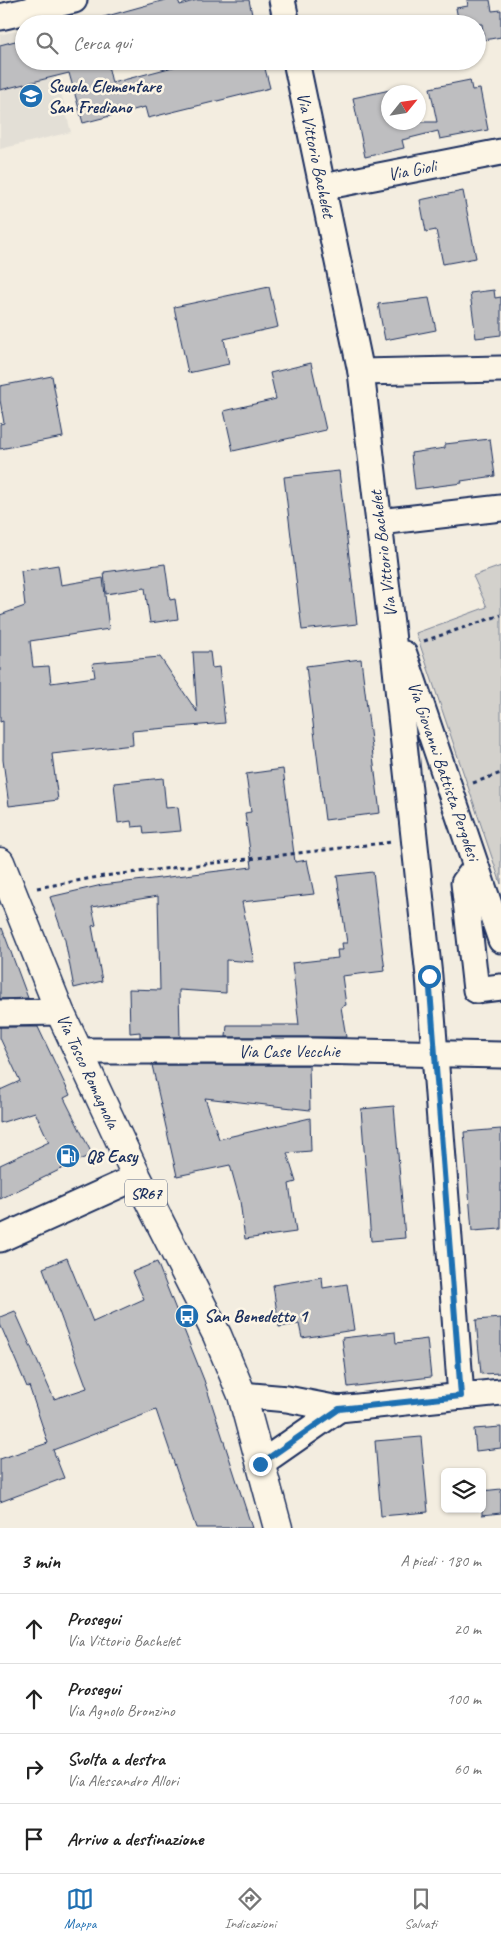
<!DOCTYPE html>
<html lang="it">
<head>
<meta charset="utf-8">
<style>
	:root { --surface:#fff; --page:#f6f6f6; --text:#222; --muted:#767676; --line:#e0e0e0; --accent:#1f6fb2 }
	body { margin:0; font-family:Caveat,sans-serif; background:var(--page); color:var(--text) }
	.controls { position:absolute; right:15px; bottom:15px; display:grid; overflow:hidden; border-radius:8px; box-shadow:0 1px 4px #0004 }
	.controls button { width:45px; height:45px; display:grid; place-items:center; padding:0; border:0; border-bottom:1px solid var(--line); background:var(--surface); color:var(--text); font:25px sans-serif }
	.compass { position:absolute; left:381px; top:85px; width:45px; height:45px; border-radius:50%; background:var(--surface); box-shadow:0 1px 4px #0004; rotate:60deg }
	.stop { position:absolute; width:15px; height:15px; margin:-11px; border:4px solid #1f6fb2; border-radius:50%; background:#fff }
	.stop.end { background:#1f6fb2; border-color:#fff; box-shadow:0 1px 5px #0008 }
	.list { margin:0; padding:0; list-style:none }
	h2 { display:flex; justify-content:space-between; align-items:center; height:65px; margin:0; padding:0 20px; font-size:21px }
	h2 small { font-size:16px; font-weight:400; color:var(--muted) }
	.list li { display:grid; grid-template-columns:32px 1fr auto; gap:15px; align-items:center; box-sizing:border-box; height:70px; padding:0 20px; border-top:1px solid var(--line) }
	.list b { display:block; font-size:19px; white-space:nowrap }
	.list p { margin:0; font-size:16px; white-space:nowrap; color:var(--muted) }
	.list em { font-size:16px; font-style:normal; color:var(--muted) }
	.icon { flex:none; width:28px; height:28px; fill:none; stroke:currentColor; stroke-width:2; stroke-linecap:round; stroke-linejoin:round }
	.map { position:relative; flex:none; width:501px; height:1528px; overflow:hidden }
	.search { position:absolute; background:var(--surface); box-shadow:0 1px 4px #0004; left:15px; right:15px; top:15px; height:55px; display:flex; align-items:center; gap:12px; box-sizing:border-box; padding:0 18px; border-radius:28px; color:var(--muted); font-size:19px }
	.sheet { height:345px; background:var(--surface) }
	nav { display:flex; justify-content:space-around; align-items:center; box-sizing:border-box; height:70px; border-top:1px solid var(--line); background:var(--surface); font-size:14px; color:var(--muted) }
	nav a { display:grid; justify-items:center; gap:2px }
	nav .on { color:var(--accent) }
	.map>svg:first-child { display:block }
	.built { fill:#e3dfd6 }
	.green { fill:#d3d1cc; stroke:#778095 }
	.building { fill:#bebec0; stroke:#1b2f5e }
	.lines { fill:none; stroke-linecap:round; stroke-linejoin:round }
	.minor-casing { stroke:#1b2f5e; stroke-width:29 }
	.major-casing { stroke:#1b2f5e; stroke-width:31 }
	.path { stroke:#1b2f5e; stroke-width:3; stroke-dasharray:4 4; stroke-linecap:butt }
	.minor { stroke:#fcf5e5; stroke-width:25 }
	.major { stroke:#fcf5e5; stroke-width:28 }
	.route { stroke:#1f6fb2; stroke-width:6 }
	.labels { text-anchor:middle; stroke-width:5; stroke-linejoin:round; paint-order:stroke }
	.shield { fill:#fcf5e5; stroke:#5e6a86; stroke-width:1 }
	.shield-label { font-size:16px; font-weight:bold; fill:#1b2f5e }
	.poi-label { font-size:18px; font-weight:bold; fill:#1b2f5e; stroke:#fcf5e5; text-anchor:start }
	.street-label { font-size:18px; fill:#1b2f5e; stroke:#fcf5e5 }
</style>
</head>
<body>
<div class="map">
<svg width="501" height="1528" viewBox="0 0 501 1528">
	<rect width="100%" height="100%" fill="#f3ede0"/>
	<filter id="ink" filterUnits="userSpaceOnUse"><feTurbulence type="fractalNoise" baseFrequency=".02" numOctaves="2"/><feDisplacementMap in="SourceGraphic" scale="10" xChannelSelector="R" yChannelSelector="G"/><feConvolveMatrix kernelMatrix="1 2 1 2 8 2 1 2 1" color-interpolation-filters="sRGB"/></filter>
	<g filter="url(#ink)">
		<!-- built -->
		<path class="built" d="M24,29v32h29l18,71 -71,17v-114z"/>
		<!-- green -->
		<path class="green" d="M501,566v318l-85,-251 71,-26 -14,-31z"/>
		<!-- building -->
		<g class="building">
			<path d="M165,0h13l2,5 17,-5h52l5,24h-153l-1,-6z"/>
			<path d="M467,0h23l2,11 9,-1v27l-17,3 -2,-16h-23l-3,-16 12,-2z"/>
			<path d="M19,40l5,21h83l5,22 84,-22h67l7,27 -122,30 -3,-11 -62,16 -14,-50 -69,17v-45z"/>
			<path d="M470,80l2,10 8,-1 8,41 -48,9 -2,-8 -36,9 2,8 -39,9 -12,-59 37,-8 1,2h-3v30h49l-7,-34z"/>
			<path d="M463,191l13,67 -33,6 -7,-34 -10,2 -6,-32z"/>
			<path d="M269,287l9,40 -54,12 5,25 -41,9 -14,-66z"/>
			<path d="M494,290l1,8 6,-1v38l-25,3 -6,-45z"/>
			<path d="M429,298l7,32 -51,10 -7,-36z"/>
			<path d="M311,363l15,67 -93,21 -9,-40 52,-12 -6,-26z"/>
			<path d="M52,376l11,61 -63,12v-25l4,-1 -4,-23v-14z"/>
			<path d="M490,439l5,37 -34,5 1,2 -47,6 -4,-36 34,-5v-4z"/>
			<path d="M339,471l18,153 -55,6 -18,-153z"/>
			<path d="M165,564l5,36 5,-1 3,20 -28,4 -5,-35 -39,6 -2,-22z"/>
			<path d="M58,565l3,20 42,-7 6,51 -79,12 3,26 16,-1 2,17 44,-6 -2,-14 67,-6 37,55 -4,-60h17l2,16 7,-1 6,56 -93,8 1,14 -81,9 6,46 -49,6 -6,-46v-39l-3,1v-107l25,-9 -4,-35z"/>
			<path d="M361,659l19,154 -55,7 -19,-154z"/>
			<path d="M283,769l12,93 12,-2 7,34 -72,8 12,60 -28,-2v33l-47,-3 1,47h-40v-5l-10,1 -1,-44 31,1 -2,-94 -66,11 4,18 -4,1 10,55 -28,7 -9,-48 -15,-43 52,-12 150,-18 -7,-54 6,-1 -5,-38z"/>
			<path d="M163,778l3,30 12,-1 3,24 -37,3 -1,-8 -11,1 -1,-6 -13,2 -4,-40z"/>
			<path d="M373,872l12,99 -43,5 4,29 -5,2 5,30h-120l1,-12h72l-7,-62 46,-5 -1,-8h6l-1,-7h5l-10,-67z"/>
			<path d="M2,928l26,70 -28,1v-70z"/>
			<path d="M0,1027h38l32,68 -6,3 28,56 -92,45v-34l49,-23 -14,-30 -35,11v-33l20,-9 -20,-43z"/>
			<path d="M152,1065h157l1,45 -105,-12 14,41 91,-21 1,33 -24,2 9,29 -7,2 7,48 -51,7 -5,-38 -10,-36 -53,11z"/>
			<path d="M394,1106l11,132 -34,3 -10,-132z"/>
			<path d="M501,1129v100l-29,2 -8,-99z"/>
			<path d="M67,1258l26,64 51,-23 -12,-27 25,-10 47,118 48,148h-56l-40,-118 -103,40 11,28 -64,24v-43l48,-16 -19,-57 -2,1 -27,-63v-7l15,-6 39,88 33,-11 -44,-120z"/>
			<path d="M322,1277l1,11 24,-4 7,46 -52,8 -3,-14 -20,3 -6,-42z"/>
			<path d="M501,1318v55l-20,1 -5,-54z"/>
			<path d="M395,1332l1,11 31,-4 4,38 -83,10 -6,-49z"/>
			<path d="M501,1427v21l-25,3 -2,-22z"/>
			<path d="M421,1437l7,75 -47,4 -6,-75z"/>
			<path d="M501,1489v24l-19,2v-24z"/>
		</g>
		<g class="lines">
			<!-- minor casing -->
			<g class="minor-casing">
				<g id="minor">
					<path d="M282,0l5,24"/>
					<path d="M0,17l74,-17"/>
					<path d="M296,61l65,311 31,260 37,344 32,420"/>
					<path d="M323,187l178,-35"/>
					<path d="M361,372l140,-3"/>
					<path d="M379,522l122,-14"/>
					<path d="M404,654l97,286"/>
					<path d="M476,867l-12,16 12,107 25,-3"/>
					<path d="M0,1013l60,-1"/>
					<path d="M78,1051h234l189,4"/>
					<path d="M0,1239l137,-62"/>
					<path d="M242,1395l45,4 52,10 -79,55"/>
					<path d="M339,1409l162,-17"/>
				</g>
			</g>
			<!-- major casing -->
			<g class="major-casing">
				<path id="major" d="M0,862l60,150 77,165 80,158 25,60 36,133"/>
			</g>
			<!-- path -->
			<g class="path">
				<path d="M424,641l77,-26"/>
				<path d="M473,783l28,-10"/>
				<path d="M37,888l67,-12 288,-34"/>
			</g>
			<!-- minor -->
			<use href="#minor" class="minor"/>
			<!-- major -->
			<use href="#major" class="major"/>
		</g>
	</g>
	<g class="lines" filter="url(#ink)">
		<!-- route -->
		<path class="route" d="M260,1464l79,-55 122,-13 -32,-420"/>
	</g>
	<!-- icons -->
	<defs>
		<g id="school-disc" transform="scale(1.25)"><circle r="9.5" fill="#1f6fb2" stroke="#fcf5e5"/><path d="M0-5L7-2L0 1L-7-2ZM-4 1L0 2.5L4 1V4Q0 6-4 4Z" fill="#fff"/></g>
		<g id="fuel-disc" transform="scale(1.25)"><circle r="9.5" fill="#1f6fb2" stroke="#fcf5e5"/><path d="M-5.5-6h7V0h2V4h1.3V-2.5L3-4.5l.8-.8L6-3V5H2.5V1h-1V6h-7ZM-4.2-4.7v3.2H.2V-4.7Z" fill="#fff"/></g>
		<g id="bus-disc" transform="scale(1.25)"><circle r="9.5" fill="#1f6fb2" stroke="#fcf5e5"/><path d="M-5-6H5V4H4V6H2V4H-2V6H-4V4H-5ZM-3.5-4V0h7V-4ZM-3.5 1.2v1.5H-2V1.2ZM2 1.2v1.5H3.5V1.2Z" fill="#fff"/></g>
	</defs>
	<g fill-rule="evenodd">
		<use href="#school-disc" x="31" y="96"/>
		<use href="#fuel-disc" x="68" y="1156"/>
		<use href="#bus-disc" x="187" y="1316"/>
	</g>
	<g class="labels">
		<!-- shield labels -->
		<rect class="shield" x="125" y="1179.5" width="42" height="27" rx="4"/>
		<g class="shield-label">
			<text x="146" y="1199">SR67</text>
		</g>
		<!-- poi labels -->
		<g class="poi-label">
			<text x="48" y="92">Scuola Elementare<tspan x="48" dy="21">San Frediano</tspan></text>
			<text x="86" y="1162">Q8 Easy</text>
			<text x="204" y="1322">San Benedetto 1</text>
		</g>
		<!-- street labels -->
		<g class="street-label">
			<text transform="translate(316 155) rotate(78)" y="6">Via Vittorio Bachelet</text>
			<text transform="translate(412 170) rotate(-11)" y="6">Via Gioli</text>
			<text transform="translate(383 554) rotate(-97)" y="6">Via Vittorio Bachelet</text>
			<text transform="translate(444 771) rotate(71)" y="6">Via Giovanni Battista Pergolesi</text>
			<text x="289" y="1057">Via Case Vecchie</text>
			<text transform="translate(88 1071) rotate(65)" y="6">Via Tosco Romagnola</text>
		</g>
	</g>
</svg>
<div class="controls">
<button><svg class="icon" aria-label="layers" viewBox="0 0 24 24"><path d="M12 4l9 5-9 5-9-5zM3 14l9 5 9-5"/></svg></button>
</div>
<svg class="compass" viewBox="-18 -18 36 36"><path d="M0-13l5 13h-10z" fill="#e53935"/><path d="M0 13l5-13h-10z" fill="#767676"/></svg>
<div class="stop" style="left:429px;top:976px"></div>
<div class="stop end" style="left:260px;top:1464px"></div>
<div class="search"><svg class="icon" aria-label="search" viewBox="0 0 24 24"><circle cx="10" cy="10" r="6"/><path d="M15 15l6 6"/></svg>Cerca qui</div>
</div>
<section class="sheet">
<h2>3 min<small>A piedi · 180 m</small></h2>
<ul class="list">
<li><svg class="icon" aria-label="ahead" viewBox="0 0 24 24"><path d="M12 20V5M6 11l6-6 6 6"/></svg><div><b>Prosegui</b><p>Via Vittorio Bachelet</p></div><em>20 m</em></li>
<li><svg class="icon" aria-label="ahead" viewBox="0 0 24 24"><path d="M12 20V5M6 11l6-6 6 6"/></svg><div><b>Prosegui</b><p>Via Agnolo Bronzino</p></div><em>100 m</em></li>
<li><svg class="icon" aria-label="right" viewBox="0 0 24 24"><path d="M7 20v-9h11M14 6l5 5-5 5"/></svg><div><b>Svolta a destra</b><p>Via Alessandro Allori</p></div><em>60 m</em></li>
<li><svg class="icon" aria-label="arrive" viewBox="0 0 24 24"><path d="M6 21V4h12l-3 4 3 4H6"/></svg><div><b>Arrivo a destinazione</b></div></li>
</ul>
</section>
<nav>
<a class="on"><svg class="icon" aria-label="map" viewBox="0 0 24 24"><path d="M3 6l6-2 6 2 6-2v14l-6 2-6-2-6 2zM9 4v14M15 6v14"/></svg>Mappa</a>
<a><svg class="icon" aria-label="directions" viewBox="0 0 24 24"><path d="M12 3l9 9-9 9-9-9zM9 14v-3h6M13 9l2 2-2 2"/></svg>Indicazioni</a>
<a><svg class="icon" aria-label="saved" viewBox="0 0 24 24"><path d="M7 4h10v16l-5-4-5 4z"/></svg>Salvati</a>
</nav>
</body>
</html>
